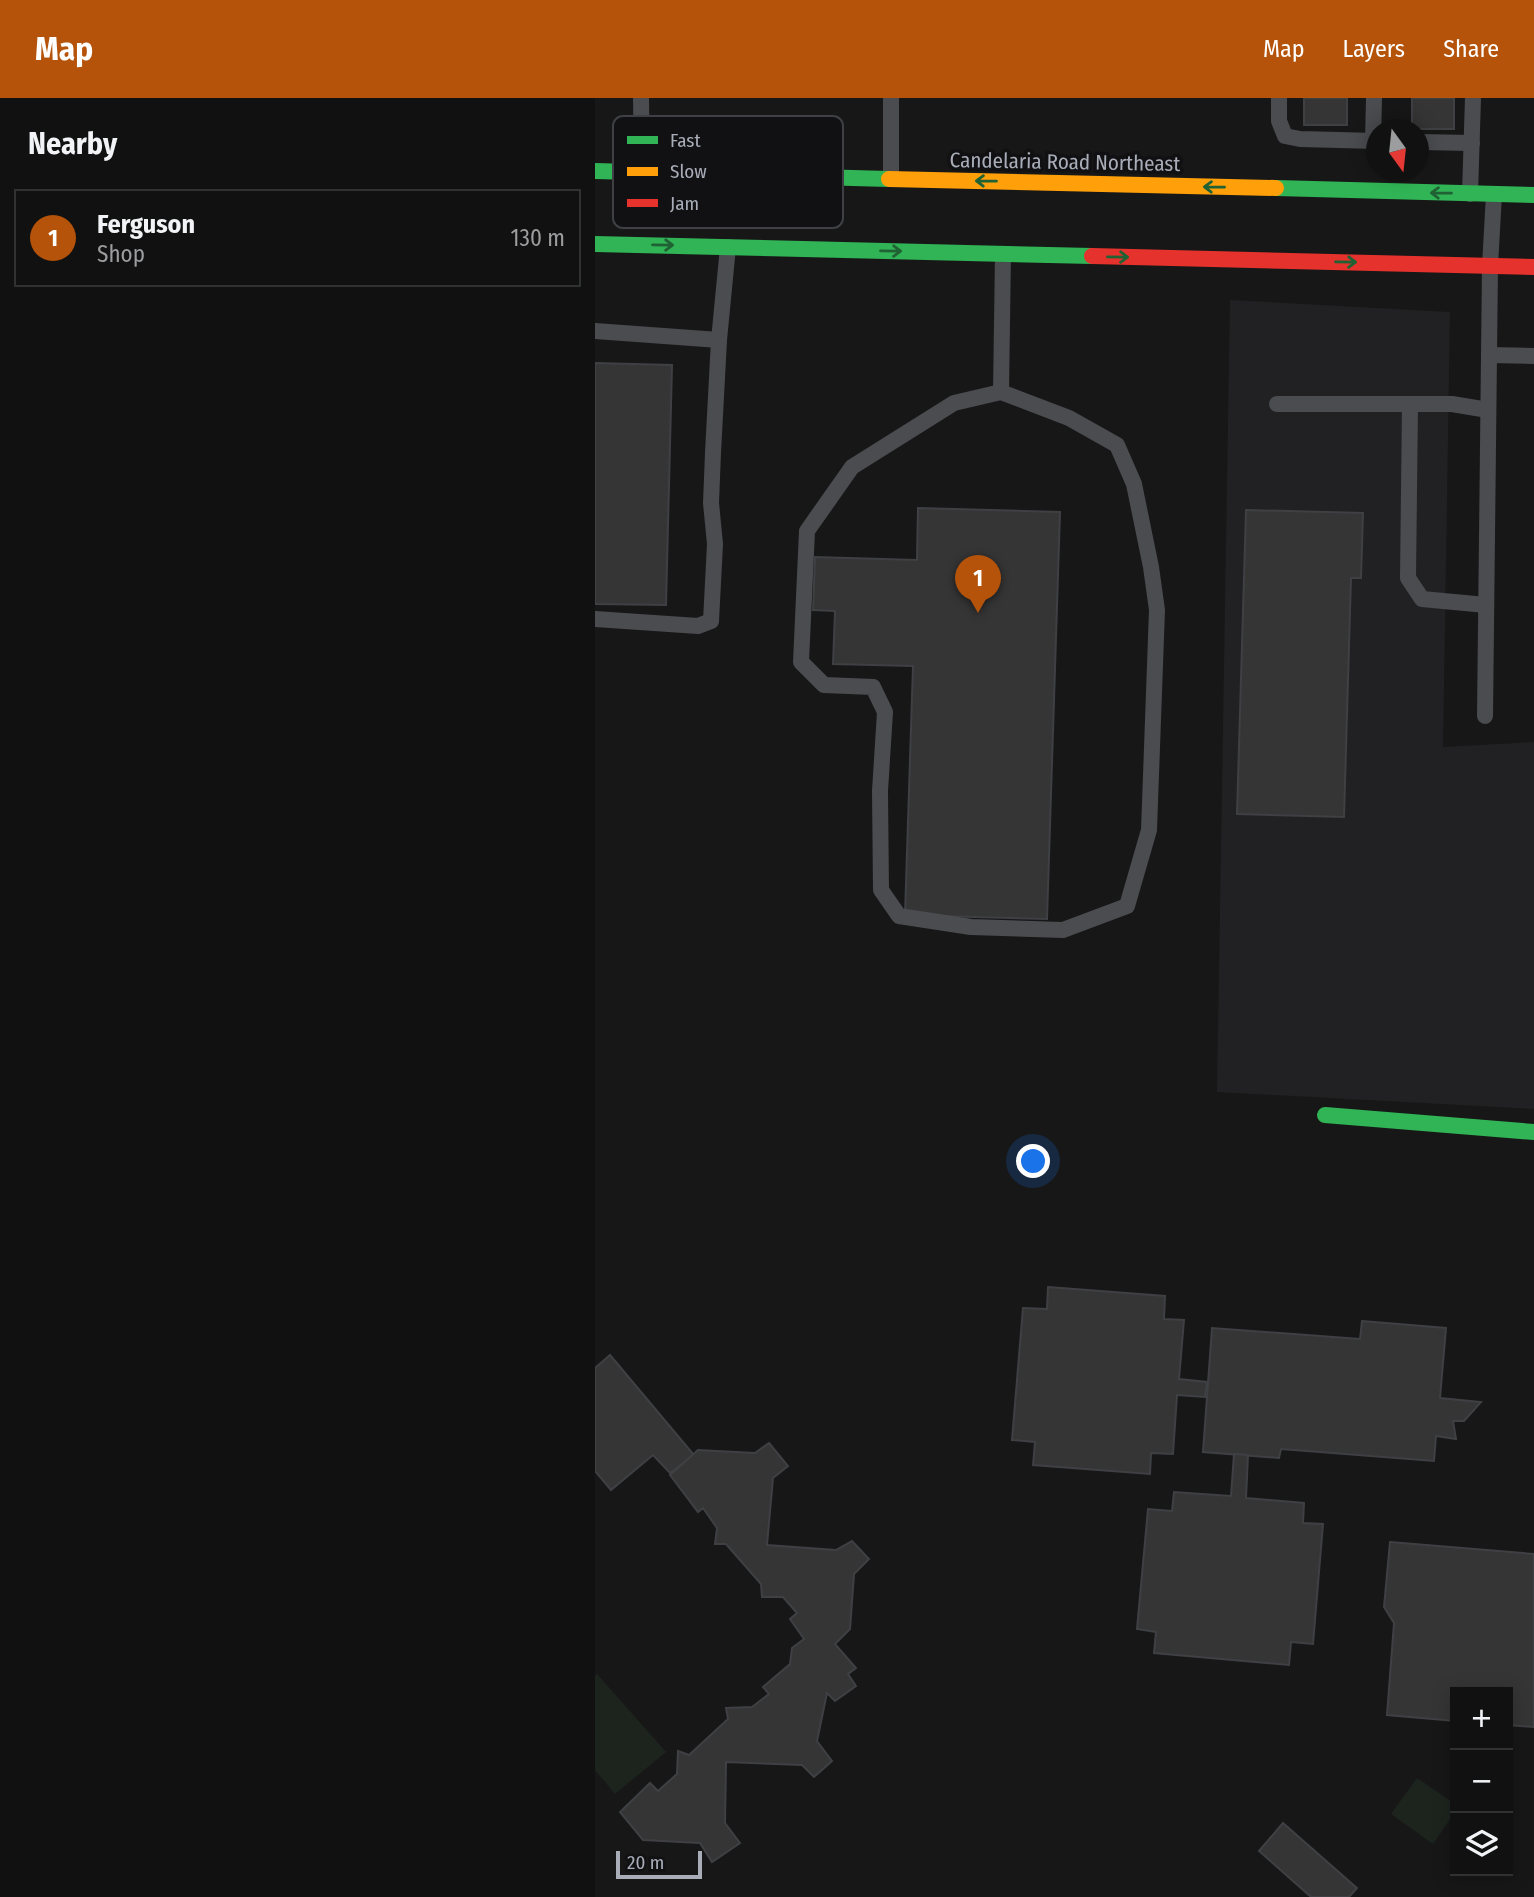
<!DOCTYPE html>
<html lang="en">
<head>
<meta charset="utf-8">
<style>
	:root { --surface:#111; --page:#1a1a1a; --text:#f1f3f6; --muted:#9c9d9f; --line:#303131; --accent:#b45309 }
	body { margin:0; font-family:"Fira Sans Condensed",sans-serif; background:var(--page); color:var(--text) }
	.controls { position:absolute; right:21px; bottom:21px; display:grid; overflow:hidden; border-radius:0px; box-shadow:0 4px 18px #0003 }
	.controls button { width:63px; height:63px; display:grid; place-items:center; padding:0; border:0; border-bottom:2px solid var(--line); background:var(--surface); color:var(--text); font:35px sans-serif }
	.compass { position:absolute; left:771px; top:21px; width:63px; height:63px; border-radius:50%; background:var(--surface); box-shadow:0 4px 18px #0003; rotate:165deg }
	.scale { position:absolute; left:21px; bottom:18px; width:86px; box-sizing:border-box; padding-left:7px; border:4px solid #a8adb8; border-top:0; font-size:19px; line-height:24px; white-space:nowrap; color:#a8adb8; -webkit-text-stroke:5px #111113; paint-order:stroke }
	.you { position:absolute; left:439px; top:1064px; width:24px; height:24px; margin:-18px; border:5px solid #fff; border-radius:50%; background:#1a73e8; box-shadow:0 0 0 10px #1a73e833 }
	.badge { display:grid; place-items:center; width:46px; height:46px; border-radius:50%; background:var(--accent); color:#fff; font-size:23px; font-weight:700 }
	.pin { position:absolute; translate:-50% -58px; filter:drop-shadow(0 2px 4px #0008) }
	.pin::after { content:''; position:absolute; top:37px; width:24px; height:21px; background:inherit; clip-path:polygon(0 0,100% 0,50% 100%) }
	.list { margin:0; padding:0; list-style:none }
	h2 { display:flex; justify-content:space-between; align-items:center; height:91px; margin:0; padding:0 28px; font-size:30px }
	h2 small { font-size:23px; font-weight:400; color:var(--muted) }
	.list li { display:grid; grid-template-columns:46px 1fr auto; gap:21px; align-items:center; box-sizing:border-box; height:98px; margin:0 14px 14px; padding:0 14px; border:2px solid var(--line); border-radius:0px }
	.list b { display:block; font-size:26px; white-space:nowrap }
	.list p { margin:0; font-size:23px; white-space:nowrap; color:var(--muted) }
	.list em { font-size:23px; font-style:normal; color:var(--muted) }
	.icon { flex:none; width:38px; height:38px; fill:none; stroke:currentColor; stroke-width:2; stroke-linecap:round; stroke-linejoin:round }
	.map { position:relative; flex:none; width:939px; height:1799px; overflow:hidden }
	header { display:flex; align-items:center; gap:42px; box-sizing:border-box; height:98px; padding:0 35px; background:var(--accent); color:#fff }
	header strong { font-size:33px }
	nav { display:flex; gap:38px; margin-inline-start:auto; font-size:24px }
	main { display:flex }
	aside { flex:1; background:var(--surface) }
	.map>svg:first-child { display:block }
	.built { fill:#212123 }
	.green { fill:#1d241e }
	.building { fill:#353536; stroke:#3f4043; stroke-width:2 }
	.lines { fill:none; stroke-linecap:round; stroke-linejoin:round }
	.lane { stroke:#4b4c50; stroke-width:16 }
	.fast { stroke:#30b455; stroke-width:16 }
	.slow { stroke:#ff9f0a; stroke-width:16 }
	.jam { stroke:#e5322d; stroke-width:16 }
	.oneway { stroke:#206234 }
	.labels { text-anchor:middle; stroke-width:7; stroke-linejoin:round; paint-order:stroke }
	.street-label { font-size:21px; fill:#a8adb8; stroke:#111113 }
	.key { fill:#111113; stroke:#3e4045; stroke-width:2 }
	.key-label { font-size:19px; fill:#a8adb8 }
</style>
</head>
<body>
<header>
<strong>Map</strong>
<nav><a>Map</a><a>Layers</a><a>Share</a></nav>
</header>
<main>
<aside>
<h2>Nearby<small></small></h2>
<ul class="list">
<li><span class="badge">1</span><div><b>Ferguson</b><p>Shop</p></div><em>130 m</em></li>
</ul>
</aside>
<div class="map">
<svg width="939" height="1799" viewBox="0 0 939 1799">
	<rect width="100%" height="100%" fill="#171717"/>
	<!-- built -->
	<path class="built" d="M635,202l220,12 -7,435 91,-5v367l-317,-17z"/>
	<!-- green -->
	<g class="green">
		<path d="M2,1576l69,78 -51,42 -20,-24v-94z"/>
		<path d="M822,1680l38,26v8l-22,32 -42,-30z"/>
	</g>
	<!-- building -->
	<g class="building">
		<rect x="709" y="0" width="43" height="27"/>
		<rect x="817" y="0" width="42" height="31"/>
		<path d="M0,265l77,2 -6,240 -71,-1z"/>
		<path d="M323,410l142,4 -13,407 -142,-4 8,-249 -80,-2 2,-53 -22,-1 2,-53 102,3z"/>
		<path d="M651,412l117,3 -2,65h-10l-7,239 -107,-3z"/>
		<path d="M453,1189l117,9 -1,23 20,1 -5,59 28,3 -2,15 -28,-2 -4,59 -22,-1 -1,21 -117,-9 2,-23 -23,-2 11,-132 24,1z"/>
		<path d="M767,1223l84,7 -6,70 41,4 -17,19h-11l3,18 -20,-3 -2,25 -153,-12 -2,9 -76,-6 9,-124 148,11z"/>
		<path d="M15,1257l84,100 -24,18 -17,-18 -42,35 -16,-19v-103z"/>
		<path d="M174,1345l19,23 -15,12 -6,67 69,5 16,-9 17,18 -15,15 -4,55 -15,15 21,24 -8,6 8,12 -21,15 -8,-8 -10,48 15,20 -18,16 -12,-12 -76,-3 -1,61 15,20 -28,19 -12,-19 -57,-3 -23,-28 30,-29 8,8 19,-17 1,-23 11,4 39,-36 -2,-11 26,-1 17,-13 -6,-7 27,-23 2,-16 12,-9 -14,-20 7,-6 -14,-16h-21l-1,-13 -35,-40h-11l2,-16 -14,-20 -5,4 -28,-37 28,-25 57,3z"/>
		<path d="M639,1356l14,1 -2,43 58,5 -1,20 20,1 -10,120 -22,-2 -2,23 -135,-12 2,-21 -19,-3 11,-120 24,2 2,-19 57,4z"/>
		<path d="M795,1444l144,12v173l-26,-2v-33h-53v29l-68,-6 7,-92 -10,-16z"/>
		<path d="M688,1725l74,65 -8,9h-38l-52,-46z"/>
	</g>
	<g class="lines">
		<!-- lane -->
		<g class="lane">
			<path d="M46,0l1,75"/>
			<path d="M684,0v23l6,15 15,3 77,2"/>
			<path d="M778,43l1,-43"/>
			<path d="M824,44l53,1"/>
			<path d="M296,81v-81"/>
			<path d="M875,96l3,-96"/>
			<path d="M0,233l124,9"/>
			<path d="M894,257l45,1"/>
			<path d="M406,294l-47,11 -102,64 -45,64 -6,131 23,23 49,2 12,25 -5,79 1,99 18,26 72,11 92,3 64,-24 22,-76 8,-220 -6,-43 -17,-83 -17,-39 -48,-27 -68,-26 2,-138"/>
			<path d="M682,306h175l36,6"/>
			<path d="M815,306l-2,174 14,21 64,6"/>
			<path d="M0,521l103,7 13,-5 4,-77 -4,-41 2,-50 6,-113 9,-93"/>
			<path d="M890,618l5,-450 4,-72"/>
		</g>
		<!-- fast -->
		<g class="fast">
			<path d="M0,73l294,8"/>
			<path d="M681,90l258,7"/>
			<path d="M0,146l497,12"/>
			<path d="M730,1017l209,17"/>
		</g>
		<!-- slow -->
		<path class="slow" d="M294,81l387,9"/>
		<!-- jam -->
		<path class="jam" d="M497,158l442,11"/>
	</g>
	<!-- one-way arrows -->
	<defs><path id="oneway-shaft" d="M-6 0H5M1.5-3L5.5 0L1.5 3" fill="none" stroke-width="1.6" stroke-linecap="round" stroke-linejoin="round" transform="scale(1.75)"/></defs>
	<g class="oneway">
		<use href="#oneway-shaft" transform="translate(391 83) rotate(-179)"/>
		<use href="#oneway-shaft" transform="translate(619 89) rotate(-179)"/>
		<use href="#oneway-shaft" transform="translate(846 95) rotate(-179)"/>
		<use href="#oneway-shaft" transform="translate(68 147) rotate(1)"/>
		<use href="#oneway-shaft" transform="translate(296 153) rotate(1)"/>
		<use href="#oneway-shaft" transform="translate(523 159) rotate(1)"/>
		<use href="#oneway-shaft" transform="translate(751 164) rotate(1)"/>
	</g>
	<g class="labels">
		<!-- street labels -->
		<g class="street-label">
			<text transform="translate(470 64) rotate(1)" y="7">Candelaria Road Northeast</text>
		</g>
	</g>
	<!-- legend -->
	<rect x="18" y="18" width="230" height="112" rx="10" class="key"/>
	<rect x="32" y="38" width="31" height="8" fill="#30b455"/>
	<rect x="32" y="69" width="31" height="9" fill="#ff9f0a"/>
	<rect x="32" y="101" width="31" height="8" fill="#e5322d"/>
	<g class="key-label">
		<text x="75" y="49">Fast</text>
		<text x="75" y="80">Slow</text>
		<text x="75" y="112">Jam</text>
	</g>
</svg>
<div class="controls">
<button>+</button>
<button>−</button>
<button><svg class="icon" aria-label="layers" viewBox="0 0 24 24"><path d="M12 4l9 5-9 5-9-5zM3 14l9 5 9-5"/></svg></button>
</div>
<svg class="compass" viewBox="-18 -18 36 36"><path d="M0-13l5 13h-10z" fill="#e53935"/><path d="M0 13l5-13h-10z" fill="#9c9d9f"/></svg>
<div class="scale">20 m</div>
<div class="you"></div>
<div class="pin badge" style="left:383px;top:515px">1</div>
</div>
</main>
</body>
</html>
